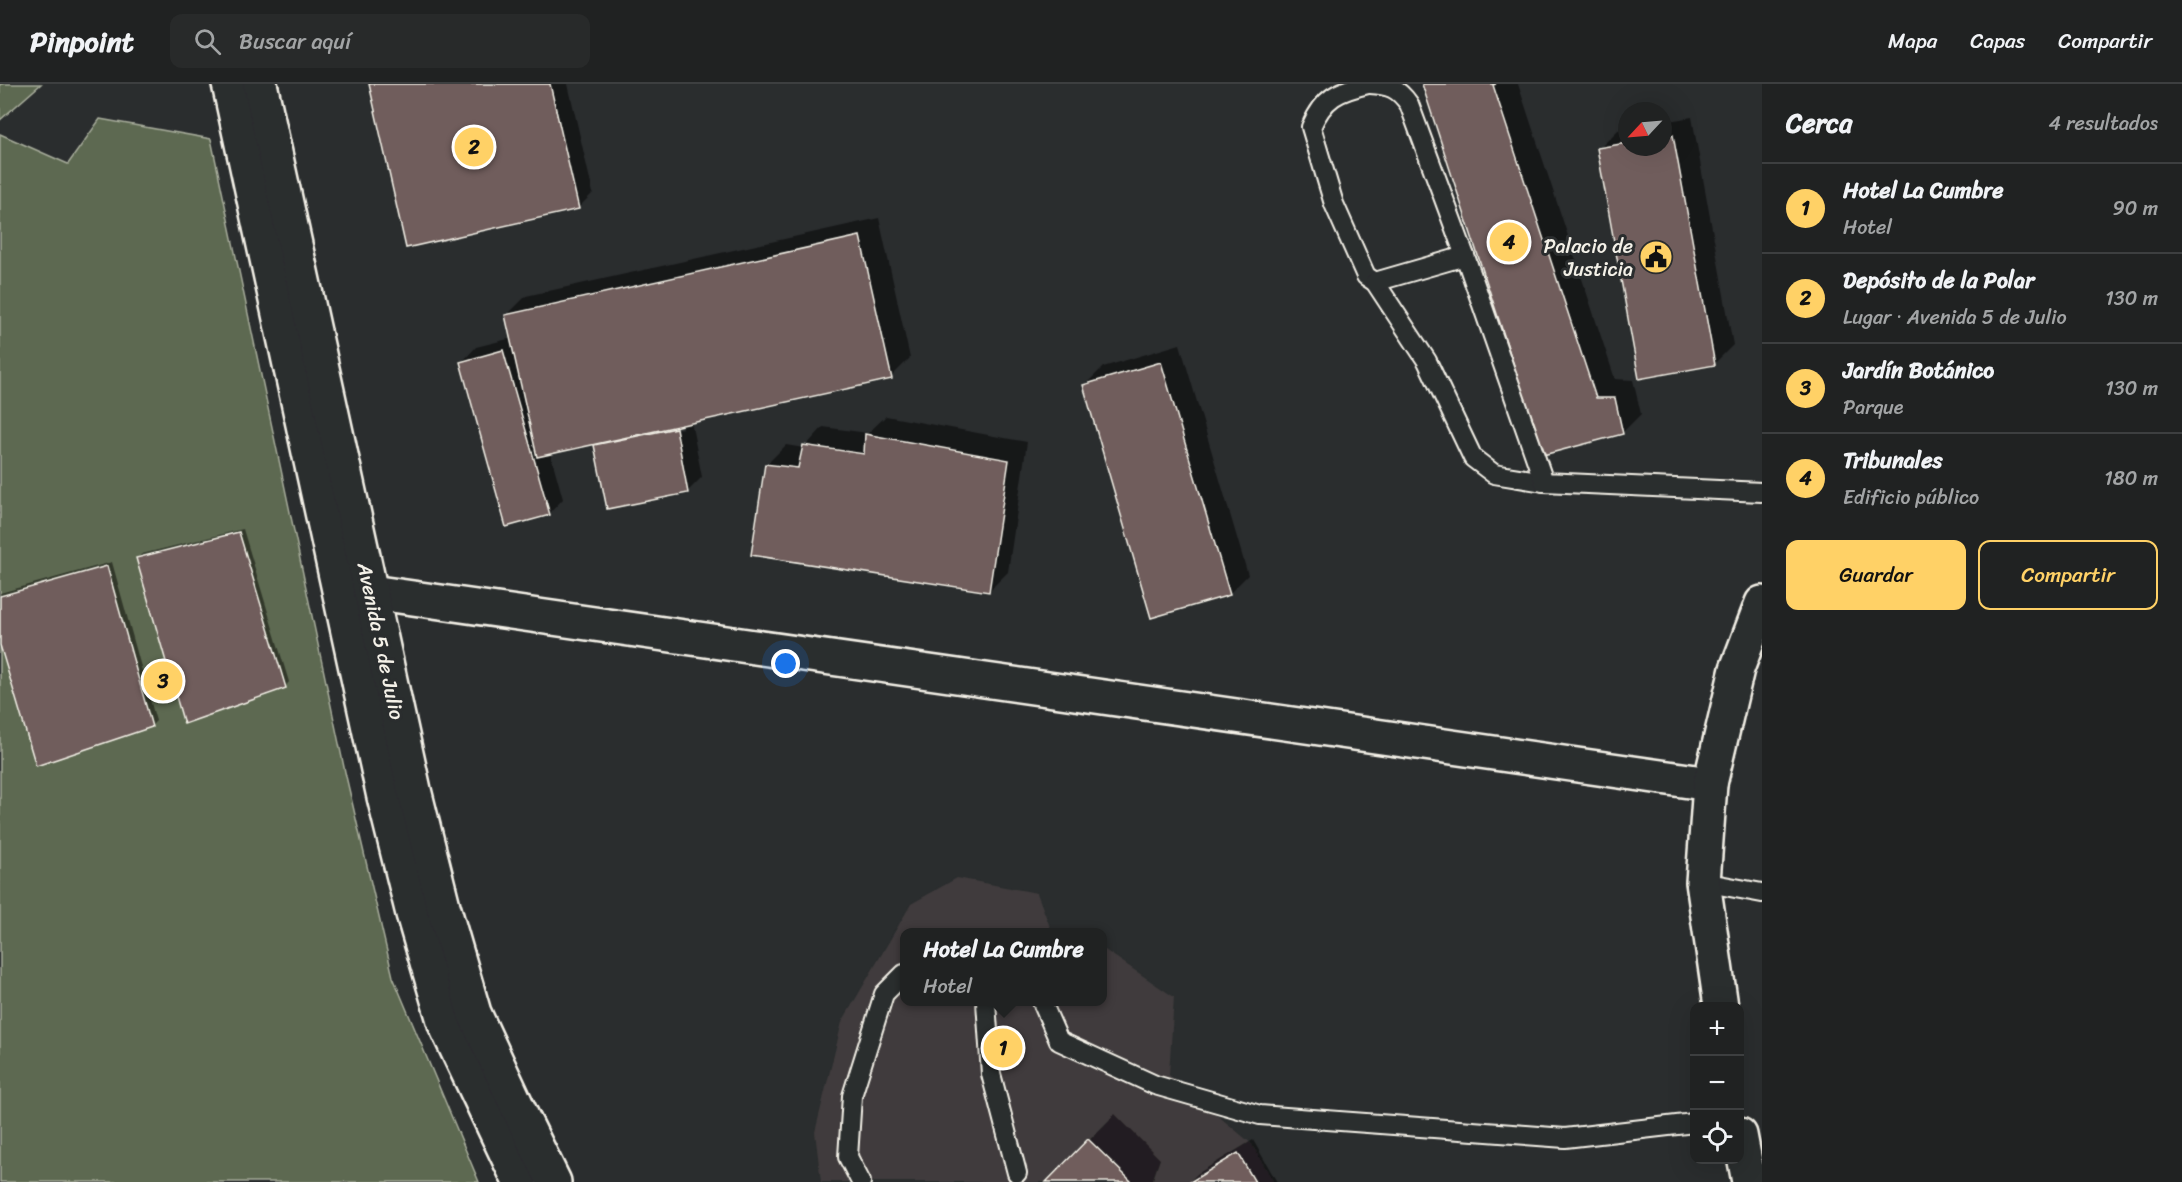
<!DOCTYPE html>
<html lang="es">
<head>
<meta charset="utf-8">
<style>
	:root { --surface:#202222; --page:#282a2a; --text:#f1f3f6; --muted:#a2a4a5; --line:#3d3f40; --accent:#ffd166 }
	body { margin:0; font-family:Sriracha,sans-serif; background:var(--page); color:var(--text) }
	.controls { position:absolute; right:18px; bottom:18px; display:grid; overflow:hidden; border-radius:12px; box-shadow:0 6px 24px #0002 }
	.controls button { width:54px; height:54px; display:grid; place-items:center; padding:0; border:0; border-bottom:2px solid var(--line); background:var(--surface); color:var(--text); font:30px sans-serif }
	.compass { position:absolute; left:1618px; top:18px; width:54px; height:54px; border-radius:50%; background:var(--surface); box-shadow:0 6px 24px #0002; rotate:244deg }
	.you { position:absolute; left:786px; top:580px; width:21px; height:21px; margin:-15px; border:4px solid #fff; border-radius:50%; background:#1a73e8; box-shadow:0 0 0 9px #1a73e833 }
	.badge { display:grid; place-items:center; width:39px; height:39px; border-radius:50%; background:var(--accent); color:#111; font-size:20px; font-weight:700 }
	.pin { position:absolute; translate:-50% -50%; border:3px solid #fff; box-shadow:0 2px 6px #0006 }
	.popup { position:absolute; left:900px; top:844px; width:207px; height:78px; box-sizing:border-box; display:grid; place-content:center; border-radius:12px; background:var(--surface); filter:drop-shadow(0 2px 4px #0005); font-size:20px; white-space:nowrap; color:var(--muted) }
	.popup b { font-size:22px; color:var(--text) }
	.popup::after { content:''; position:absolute; left:50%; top:100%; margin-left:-12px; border:12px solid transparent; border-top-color:var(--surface) }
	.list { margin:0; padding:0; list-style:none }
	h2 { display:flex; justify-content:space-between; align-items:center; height:78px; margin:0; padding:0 24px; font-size:26px }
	h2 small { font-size:20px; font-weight:400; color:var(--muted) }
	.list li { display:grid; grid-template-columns:39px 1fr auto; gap:18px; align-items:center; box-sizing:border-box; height:90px; padding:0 24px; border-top:2px solid var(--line) }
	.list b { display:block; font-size:22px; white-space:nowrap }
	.list p { margin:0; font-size:20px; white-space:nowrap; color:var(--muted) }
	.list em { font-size:20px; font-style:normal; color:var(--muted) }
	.actions { display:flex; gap:12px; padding:18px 24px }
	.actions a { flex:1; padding:14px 0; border:2px solid var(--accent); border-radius:12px; text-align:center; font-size:21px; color:var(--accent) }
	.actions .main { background:var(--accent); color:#111 }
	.icon { flex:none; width:33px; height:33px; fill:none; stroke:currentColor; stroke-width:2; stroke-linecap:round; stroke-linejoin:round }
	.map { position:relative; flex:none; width:1762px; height:1098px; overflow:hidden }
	header { display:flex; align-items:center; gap:36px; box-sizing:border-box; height:84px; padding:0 30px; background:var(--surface); border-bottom:2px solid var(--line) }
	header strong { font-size:28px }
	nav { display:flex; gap:33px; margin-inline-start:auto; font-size:21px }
	.search { width:420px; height:54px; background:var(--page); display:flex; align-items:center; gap:15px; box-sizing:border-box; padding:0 21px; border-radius:12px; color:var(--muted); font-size:22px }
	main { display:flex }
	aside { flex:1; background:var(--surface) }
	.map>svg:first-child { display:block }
	.built { fill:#3f3b3c }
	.green { fill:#5d6951; stroke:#a8ad9c; stroke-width:1.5 }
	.shadow { fill:#0007; fill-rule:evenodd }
	.building { fill:#6f5d5b; stroke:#f4f1e8; stroke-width:1.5 }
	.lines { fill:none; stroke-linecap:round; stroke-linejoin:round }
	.lane-casing { stroke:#f4f1e8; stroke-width:22 }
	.street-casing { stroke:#f4f1e8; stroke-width:38 }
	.secondary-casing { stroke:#f4f1e8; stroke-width:38 }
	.lane { stroke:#2a2d2e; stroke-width:18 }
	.street { stroke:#2a2d2e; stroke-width:33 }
	.secondary { stroke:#2a2d2e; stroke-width:33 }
	.labels { text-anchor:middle; stroke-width:6; stroke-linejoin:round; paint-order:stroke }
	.poi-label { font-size:20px; fill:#f4f1e8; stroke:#2a2d2e; text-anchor:end }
	.street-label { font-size:20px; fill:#f4f1e8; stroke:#2a2d2e }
</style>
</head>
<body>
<header>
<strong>Pinpoint</strong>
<div class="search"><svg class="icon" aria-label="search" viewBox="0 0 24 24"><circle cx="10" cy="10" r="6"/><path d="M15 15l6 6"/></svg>Buscar aquí</div>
<nav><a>Mapa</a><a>Capas</a><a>Compartir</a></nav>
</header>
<main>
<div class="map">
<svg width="1762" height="1098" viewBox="0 0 1762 1098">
	<rect width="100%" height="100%" fill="#2a2d2e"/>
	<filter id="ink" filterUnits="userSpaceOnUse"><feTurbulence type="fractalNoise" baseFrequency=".0167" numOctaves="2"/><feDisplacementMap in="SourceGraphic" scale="12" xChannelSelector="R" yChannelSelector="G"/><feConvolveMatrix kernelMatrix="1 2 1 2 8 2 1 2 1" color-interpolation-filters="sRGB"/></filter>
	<g filter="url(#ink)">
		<!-- built -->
		<path class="built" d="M957,794l80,15 15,39h-148v70h198v-54l72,49 -5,78 83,69 22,38h-453l-6,-50 27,-110 69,-118z"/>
		<!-- green -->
		<g class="green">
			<path d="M0,0h41l-41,36z"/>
			<path d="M100,35l111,20 134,633 48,205 86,205h-479v-1048l68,30z"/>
		</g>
		<!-- shadow -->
		<g class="shadow">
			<path d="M371,0h197l25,109 -15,15z"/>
			<path d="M1424,0h94l97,295 18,1 8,34 -19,19 -78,20z"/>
			<path d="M1692,33l41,228 -19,19 -115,-215 19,-19 9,-2v19h36v-25z"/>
			<path d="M879,134l31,140 -19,19 -200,44 11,56 -14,14 -93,-46 4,-3 -49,10 13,47 -14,15 -87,-152 14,-15 36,-9 -5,-23 19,-19zM683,341v3l-73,15v-3z"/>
			<path d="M1180,260l68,231 -19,19 -145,-208 19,-19z"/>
			<path d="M886,332l141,26 -19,130 -19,19 -222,-127 19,-19 18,3 19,-21 45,6z"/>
			<path d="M243,445l46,153 -4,5 -148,-129 5,-4z"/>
			<path d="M112,478l44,159 -5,5 -151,-86v-47z"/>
			<path d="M1115,1030l45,45 -8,23h-104z"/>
			<path d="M1253,1056l24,42h-88l8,-8z"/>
		</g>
		<!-- building -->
		<g class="building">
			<path d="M369,0h181l29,125 -173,39z"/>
			<path d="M1422,0h74l-3,1 103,313h19l8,36 -80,21z"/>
			<path d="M1673,51l42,230 -76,14 -42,-231 30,-5v4h36v-10z"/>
			<path d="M860,152l32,143 -355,78 -32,-142z"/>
			<path d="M503,266l47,165 -44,12 -46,-165z"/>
			<path d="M1161,278l69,233 -79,23 -68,-233z"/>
			<path d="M676,344l12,65 -81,16 -13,-64z"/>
			<path d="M865,350l144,26 -20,132 -238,-37 14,-91 33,4 5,-23 61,9z"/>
			<path d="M239,448l47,156 -102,36 -48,-166z"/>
			<path d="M107,482l45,161 -116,39 -36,-121v-49z"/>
			<path d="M1088,1055l44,43h-86z"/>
			<path d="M1238,1069l17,29h-65z"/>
		</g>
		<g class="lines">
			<!-- lane casing -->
			<g class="lane-casing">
				<g id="lane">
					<path d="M1368,0c-30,7 -44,13 -57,43l23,77 32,72 9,6 52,79 46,97 21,16 50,8"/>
					<path d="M1370,0c19,1 28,4 39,20l56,152"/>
					<path d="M1375,198l90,-26 79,226 218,10"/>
					<path d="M1703,798l59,11"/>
					<path d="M986,918l5,72 26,99"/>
					<path d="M1042,918l17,39 96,44 105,30 305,23 129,-15"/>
					<path d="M861,1098l-13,-25 4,-61 32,-102 20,-20"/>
				</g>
			</g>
			<!-- street casing -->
			<g class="street-casing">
				<g id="street">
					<path d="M371,508l1339,192"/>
					<path d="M1721,922l-18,-124 7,-98 27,-115 25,-66"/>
					<path d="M1740,1051l9,47"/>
				</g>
			</g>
			<!-- secondary casing -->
			<g class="secondary-casing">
				<g id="secondary">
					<path d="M229,0l155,713 29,117 32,110 75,158"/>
					<path d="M260,0l154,706 29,116 31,107 48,104 32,65"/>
				</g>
			</g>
			<!-- lane -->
			<use href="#lane" class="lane"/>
			<!-- street -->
			<use href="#street" class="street"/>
			<!-- secondary -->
			<use href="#secondary" class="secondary"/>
		</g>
	</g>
	<!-- icons -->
	<defs>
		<g id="civic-disc" transform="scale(1.725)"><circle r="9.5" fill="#ffd166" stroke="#2a2d2e"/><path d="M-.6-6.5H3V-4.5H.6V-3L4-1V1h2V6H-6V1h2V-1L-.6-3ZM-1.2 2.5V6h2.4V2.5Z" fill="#111"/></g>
	</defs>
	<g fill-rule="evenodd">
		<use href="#civic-disc" x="1656" y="173"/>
	</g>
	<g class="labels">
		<!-- poi labels -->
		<g class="poi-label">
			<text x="1633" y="169">Palacio de<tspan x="1633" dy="23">Justicia</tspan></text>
		</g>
		<!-- street labels -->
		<g class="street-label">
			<text transform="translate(381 557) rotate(78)" y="7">Avenida 5 de Julio</text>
		</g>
	</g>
</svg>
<div class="controls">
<button>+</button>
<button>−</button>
<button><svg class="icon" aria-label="locate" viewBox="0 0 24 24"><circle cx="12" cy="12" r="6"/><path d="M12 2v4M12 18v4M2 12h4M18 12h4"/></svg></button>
</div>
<svg class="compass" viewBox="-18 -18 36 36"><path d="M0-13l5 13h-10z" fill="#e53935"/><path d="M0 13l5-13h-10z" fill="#a2a4a5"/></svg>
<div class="you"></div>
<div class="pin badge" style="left:1003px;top:964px">1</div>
<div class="popup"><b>Hotel La Cumbre</b>Hotel</div>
<div class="pin badge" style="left:474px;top:63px">2</div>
<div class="pin badge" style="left:163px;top:597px">3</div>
<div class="pin badge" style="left:1509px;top:158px">4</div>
</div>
<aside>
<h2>Cerca<small>4 resultados</small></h2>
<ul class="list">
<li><span class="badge">1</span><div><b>Hotel La Cumbre</b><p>Hotel</p></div><em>90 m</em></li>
<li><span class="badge">2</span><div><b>Depósito de la Polar</b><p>Lugar · Avenida 5 de Julio</p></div><em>130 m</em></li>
<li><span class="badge">3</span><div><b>Jardín Botánico</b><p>Parque</p></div><em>130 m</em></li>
<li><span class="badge">4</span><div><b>Tribunales</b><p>Edificio público</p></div><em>180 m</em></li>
</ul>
<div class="actions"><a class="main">Guardar</a><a>Compartir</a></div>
</aside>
</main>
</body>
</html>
